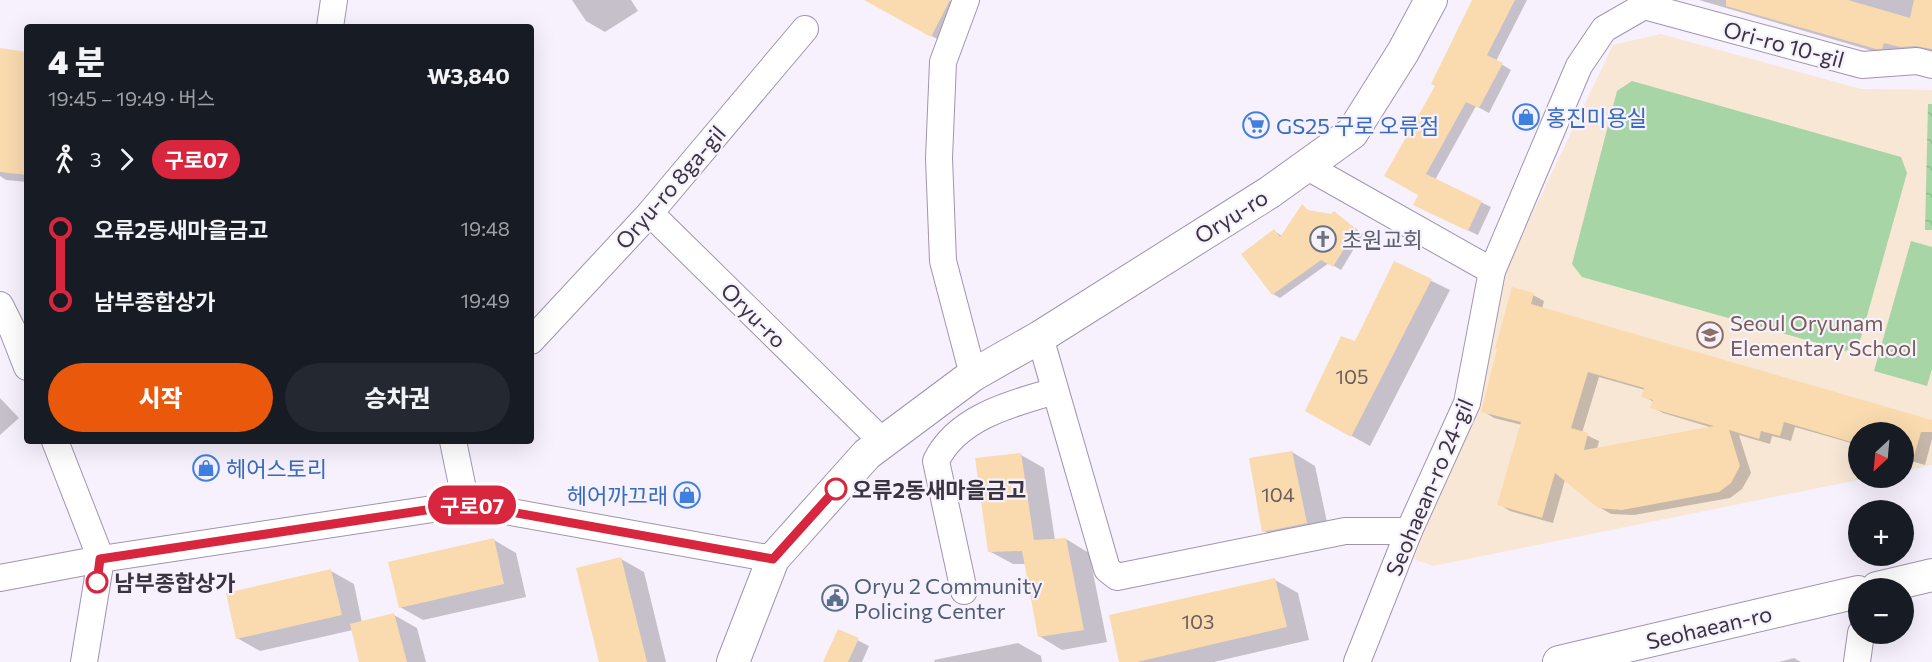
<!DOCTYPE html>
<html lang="ko">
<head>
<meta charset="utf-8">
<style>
  :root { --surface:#171b24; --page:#242831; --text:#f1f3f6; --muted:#9ea1a6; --accent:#ea580c }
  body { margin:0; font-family:Commissioner,"Noto Sans KR",sans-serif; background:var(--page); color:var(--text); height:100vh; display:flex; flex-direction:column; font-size:22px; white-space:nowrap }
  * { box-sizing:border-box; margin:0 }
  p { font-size:20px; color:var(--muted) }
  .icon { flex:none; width:33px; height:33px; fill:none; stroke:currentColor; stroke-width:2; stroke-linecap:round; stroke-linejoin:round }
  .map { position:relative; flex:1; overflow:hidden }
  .panel { position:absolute; left:24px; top:24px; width:510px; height:420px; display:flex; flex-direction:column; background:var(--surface); border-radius:6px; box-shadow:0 6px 24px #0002 }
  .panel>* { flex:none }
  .badge { padding:0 12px; border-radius:20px; font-size:21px; line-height:39px }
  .needle { width:39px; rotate:206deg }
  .buttons { position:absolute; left:1848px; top:422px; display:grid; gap:12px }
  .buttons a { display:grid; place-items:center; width:66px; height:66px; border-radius:50%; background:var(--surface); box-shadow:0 6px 24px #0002; font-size:30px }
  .map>.badge { position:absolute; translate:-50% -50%; box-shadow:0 0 0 3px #fff }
  .legs { display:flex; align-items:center; gap:9px; height:66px; padding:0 24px; font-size:20px }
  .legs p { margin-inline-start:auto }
  .head { display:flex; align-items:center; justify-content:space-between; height:102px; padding:0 24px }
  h1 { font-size:33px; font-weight:800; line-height:45px }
  .button { display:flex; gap:12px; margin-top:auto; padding:12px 24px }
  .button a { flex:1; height:69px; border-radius:36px; background:var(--accent); color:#fff; font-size:24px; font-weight:800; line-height:69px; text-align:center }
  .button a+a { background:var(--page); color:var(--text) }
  ul { padding:0 24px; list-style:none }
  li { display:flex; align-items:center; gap:21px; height:72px; font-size:22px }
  li i { display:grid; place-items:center; width:9px; height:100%; margin:0 8px; background:currentColor }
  li i::after { content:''; width:15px; height:15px; margin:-8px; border:4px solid; border-radius:50%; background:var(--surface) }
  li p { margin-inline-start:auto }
  li:first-child i { background:linear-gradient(#0000 50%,currentColor 0) }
  li:last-child i { background:linear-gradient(currentColor 50%,#0000 0) }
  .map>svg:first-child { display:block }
  .education { fill:#f8e7d5 }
  .park { fill:url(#park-crowns) }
  .pitch { fill:#a7d5a6 }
  .shadow { fill:#0003; fill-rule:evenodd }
  .building { fill:#fadbb0; fill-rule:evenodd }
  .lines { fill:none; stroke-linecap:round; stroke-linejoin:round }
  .minor-casing { stroke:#a194af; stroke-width:28 }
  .major-casing { stroke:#a194af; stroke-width:34 }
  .minor { stroke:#fff; stroke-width:26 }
  .major { stroke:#fff; stroke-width:32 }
  .line-1-casing { stroke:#fff; stroke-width:14 }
  .line-1 { stroke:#d7263d; stroke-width:9 }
  .stop-1-dot { fill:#fff; stroke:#d7263d; stroke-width:3 }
  .labels { text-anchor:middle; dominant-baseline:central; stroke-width:4.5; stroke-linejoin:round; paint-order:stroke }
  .number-label { font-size:20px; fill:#6a5e5c }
  .street-label { font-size:22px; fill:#3a3440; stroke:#f7f1fd }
  .shop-label { font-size:22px; fill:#366cbe; stroke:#f7f1fd; text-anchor:start }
  .worship-label { font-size:22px; fill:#5b616d; stroke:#f7f1fd; text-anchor:start }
  .education-label { font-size:22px; fill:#785e54; stroke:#f7f1fd; text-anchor:start }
  .stop-label { font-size:22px; font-weight:bold; fill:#3a3440; stroke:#f7f1fd; text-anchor:start }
  .service-label { font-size:22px; fill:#4e5e75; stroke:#f7f1fd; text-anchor:start }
</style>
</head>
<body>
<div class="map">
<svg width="1932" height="662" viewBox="0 0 1932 662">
  <defs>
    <pattern id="park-crowns" width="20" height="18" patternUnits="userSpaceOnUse" patternTransform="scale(1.5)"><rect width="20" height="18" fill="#a7d5a6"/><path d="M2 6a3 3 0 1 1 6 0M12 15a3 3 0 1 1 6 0" fill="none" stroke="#90b790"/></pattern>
  </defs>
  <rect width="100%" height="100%" fill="#f7f1fd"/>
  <path class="education" d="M1661,34L1861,89L1932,90V465L1904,471V432H1858V477H1873L1433,566L1414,559L1472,400L1505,271L1613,45Z"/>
  <path class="park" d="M1928,104H1932V230H1925Z"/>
  <g class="pitch">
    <path d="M1632,81L1901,157L1907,173L1860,341L1846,351L1582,277L1572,264L1617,91Z"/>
    <path d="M1911,241L1932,247V369L1927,386L1874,371Z"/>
  </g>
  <g class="shadow">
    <path d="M572,0H631L638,11L605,32L586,21Z"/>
    <path d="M866,0H949L968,11L950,46Z"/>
    <path d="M1473,0H1527L1496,61L1511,70L1489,113L1476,106L1435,180L1491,207L1478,235L1424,210L1419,195L1437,85Z"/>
    <path d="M1699,0H1932V53L1914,54L1897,49L1895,55L1890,56Z"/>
    <path d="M0,50L27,53V182L6,180L0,176Z"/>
    <path d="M1302,206L1311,212L1331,216L1334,213L1363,234L1341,270L1329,263L1280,298L1273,294L1274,231L1282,236Z"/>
    <path d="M1395,263L1450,290L1370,446L1325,421L1356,343Z"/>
    <path d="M1533,295L1544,301L1542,309L1932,424V439L1925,465L1904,459V432H1858V445L1795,427L1791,441L1772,436L1770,444L1739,435L1751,473L1742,489L1730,498L1634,515L1611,514L1599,507L1565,480L1553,523L1510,511L1499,504L1522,425L1494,418L1483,411ZM1599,377L1645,390L1643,396L1654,402L1652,407L1663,413L1713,428L1597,449L1599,441L1582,433Z"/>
    <path d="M0,398L19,418L0,435Z"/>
    <path d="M1292,452L1315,466L1330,536L1287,545L1264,531Z"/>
    <path d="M1021,455L1044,468L1055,540L1066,539L1089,553L1107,642L1062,650L1039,636L1026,564H1013L989,551Z"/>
    <path d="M494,540L516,553L526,597L423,620L400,607Z"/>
    <path d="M621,559L644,572L666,662H601Z"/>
    <path d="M331,571L354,584L362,623L394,615L417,628L426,662H361L353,630L260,651L237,638Z"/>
    <path d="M1275,580L1298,593L1309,640L1214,662H1121Z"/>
    <path d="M839,631L869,646L862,662H825Z"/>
    <path d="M1018,643L1041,656L1042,662H935L934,660Z"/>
    <path d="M1794,658L1801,662H1779Z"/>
  </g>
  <g class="building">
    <path d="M864,0H950L931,37Z"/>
    <path d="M1472,0H1515L1487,55L1503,63L1479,108L1466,102L1426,174L1482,201L1468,231L1413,205L1418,195L1384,176L1435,86L1431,84Z"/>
    <path d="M1726,0H1848L1910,18L1914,0H1932V49L1916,46L1900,47L1884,43L1882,49H1876L1726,6Z"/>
    <path d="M0,48L27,52V175L0,172Z"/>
    <path d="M1302,204L1308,210L1331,214L1334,211L1356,229L1333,267L1321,260L1272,295L1241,254L1274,229L1280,237Z"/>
    <path d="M1394,261L1432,279L1351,437L1305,411L1341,336L1355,341Z"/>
    <path d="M1512,287L1534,293L1531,304L1932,420V432H1921L1909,474L1904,473V432H1858V444L1784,422L1780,436L1761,431L1759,439L1729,430L1740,466L1731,483L1719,492L1622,510L1598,508L1555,473L1542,518L1497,505L1521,422L1481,412L1497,349H1495ZM1588,372L1644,388L1641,397L1653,400L1650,408L1714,426L1584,450L1588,433L1571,428Z"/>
    <path d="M1292,451L1307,523L1262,532L1249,458Z"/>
    <path d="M1021,453L1034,540L1066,538L1084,630L1038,637L1022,551L988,552L975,458Z"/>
    <path d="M494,538L504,584L399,608L388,562Z"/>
    <path d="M621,557L647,662H599L576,568Z"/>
    <path d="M331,569L342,615L236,639L226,593Z"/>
    <path d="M1275,578L1287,627L1137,662H1119L1109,615Z"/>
    <path d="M394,613L407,662H359L350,624Z"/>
    <path d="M838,629L859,638L848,662H823Z"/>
  </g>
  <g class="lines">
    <g class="minor-casing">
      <g id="minor">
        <path d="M966,0L943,62L939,158L943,261L973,375"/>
        <path d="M1644,6L1862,65L1917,61L1932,65"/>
        <path d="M330,27L334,0"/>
        <path d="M1306,166L1492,271"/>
        <path d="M650,213L883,442"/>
        <path d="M0,305L13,331L27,367"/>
        <path d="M1040,337L1107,569L1117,577L1345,531H1409"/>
        <path d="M531,341L650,213L805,29"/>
        <path d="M55,441L101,559"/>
        <path d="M453,441L466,504"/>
        <path d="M0,578L101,559L466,504L773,559"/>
        <path d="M964,591L936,461C957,417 1013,403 1055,391"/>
        <path d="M84,662L101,559"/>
        <path d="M1357,662L1409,531L1467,403L1492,271L1579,66L1604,29L1644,6"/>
        <path d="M1857,662L1861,633"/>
      </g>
    </g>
    <g class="major-casing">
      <g id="major">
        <path d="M1877,588L1932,575"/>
        <path d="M733,662L773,559L867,454L973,375L1040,337L1270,192L1352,133L1403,52L1431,0"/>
        <path d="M1559,662L1858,592"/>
      </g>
    </g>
    <use href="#minor" class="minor"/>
    <use href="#major" class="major"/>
  </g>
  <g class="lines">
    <g class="line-1-casing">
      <path id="line-1" d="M97,582L100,559L466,504L773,559L836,489"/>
    </g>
    <use href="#line-1" class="line-1"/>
  </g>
  <defs>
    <g id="shop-ring" transform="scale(1.35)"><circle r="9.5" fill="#f7f1fd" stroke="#3f7fe0" stroke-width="1.5"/><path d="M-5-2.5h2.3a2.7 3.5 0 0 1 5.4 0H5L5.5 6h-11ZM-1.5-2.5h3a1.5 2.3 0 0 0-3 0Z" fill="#3f7fe0"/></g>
    <g id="supermarket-ring" transform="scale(1.35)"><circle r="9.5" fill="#f7f1fd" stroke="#3f7fe0" stroke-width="1.5"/><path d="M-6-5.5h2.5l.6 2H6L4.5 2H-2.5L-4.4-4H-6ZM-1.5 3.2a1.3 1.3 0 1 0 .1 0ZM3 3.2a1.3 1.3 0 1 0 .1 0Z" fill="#3f7fe0"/></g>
    <g id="church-ring" transform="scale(1.35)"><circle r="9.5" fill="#f7f1fd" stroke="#6b7280" stroke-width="1.5"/><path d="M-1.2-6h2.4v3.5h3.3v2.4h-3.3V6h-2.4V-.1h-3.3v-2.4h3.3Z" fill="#6b7280"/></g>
    <g id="school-ring" transform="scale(1.35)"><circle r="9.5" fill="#f7f1fd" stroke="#8d6e63" stroke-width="1.5"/><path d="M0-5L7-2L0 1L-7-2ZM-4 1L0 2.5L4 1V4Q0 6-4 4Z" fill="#8d6e63"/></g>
    <g id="civic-ring" transform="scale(1.35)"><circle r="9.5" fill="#f7f1fd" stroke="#5c6f8a" stroke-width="1.5"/><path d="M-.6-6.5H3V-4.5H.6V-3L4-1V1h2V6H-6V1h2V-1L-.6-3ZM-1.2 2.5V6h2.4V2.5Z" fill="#5c6f8a"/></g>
  </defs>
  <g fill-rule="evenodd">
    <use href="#shop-ring" x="1526" y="117"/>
    <use href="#supermarket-ring" x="1256" y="125"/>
    <use href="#church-ring" x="1323" y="239"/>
    <use href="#school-ring" x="1710" y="335"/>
    <use href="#shop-ring" x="206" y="468"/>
    <use href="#shop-ring" x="687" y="495"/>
    <use href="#civic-ring" x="835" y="598"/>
  </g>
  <g class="stop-1-dot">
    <circle cx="836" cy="489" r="10"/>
    <circle cx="97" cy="582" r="10"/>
  </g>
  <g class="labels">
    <g class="number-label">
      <text x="1352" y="376">105</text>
      <text x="1278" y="494">104</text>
      <text x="1198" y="621">103</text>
    </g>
    <g class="street-label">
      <text transform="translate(1784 44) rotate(15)">Ori-ro 10-gil</text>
      <text transform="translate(670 187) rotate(-49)">Oryu-ro 8ga-gil</text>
      <text transform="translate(1231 216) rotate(-32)">Oryu-ro</text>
      <text transform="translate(754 315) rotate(45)">Oryu-ro</text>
      <text transform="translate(1429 487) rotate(-67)">Seohaean-ro 24-gil</text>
      <text transform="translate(1709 627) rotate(-13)">Seohaean-ro</text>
    </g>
    <g class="shop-label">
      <text x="1546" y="117">홍진미용실</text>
      <text x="1276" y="125">GS25 구로 오류점</text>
      <text x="226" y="468">헤어스토리</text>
      <text x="668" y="495" text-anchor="end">헤어까끄래</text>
    </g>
    <g class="worship-label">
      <text x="1342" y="239">초원교회</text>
    </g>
    <g class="education-label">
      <text x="1730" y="322">Seoul Oryunam<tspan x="1730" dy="25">Elementary School</tspan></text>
    </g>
    <g class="stop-label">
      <text x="852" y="489">오류2동새마을금고</text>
      <text x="114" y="582">남부종합상가</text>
    </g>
    <g class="service-label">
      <text x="854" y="585">Oryu 2 Community<tspan x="854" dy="25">Policing Center</tspan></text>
    </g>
  </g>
</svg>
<div class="buttons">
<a><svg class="needle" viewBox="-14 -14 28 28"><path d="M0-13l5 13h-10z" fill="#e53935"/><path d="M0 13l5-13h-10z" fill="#9ea1a6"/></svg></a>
<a>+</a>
<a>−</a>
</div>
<b class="badge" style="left:472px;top:505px;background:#d7263d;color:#fff">구로07</b>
<section class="panel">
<div class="head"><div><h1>4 분</h1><p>19:45 – 19:49 · 버스</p></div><b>₩3,840</b></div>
<div class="legs"><svg class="icon" aria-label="walk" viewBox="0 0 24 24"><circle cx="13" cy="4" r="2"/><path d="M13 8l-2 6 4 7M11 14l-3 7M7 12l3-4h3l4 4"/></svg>3<svg class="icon" aria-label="forward" viewBox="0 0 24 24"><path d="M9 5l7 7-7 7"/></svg><b class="badge" style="background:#d7263d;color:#fff">구로07</b></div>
<ul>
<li><i style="color:#d7263d"></i><b>오류2동새마을금고</b><p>19:48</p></li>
<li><i style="color:#d7263d"></i><b>남부종합상가</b><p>19:49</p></li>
</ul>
<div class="button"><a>시작</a><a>승차권</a></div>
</section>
</div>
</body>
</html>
